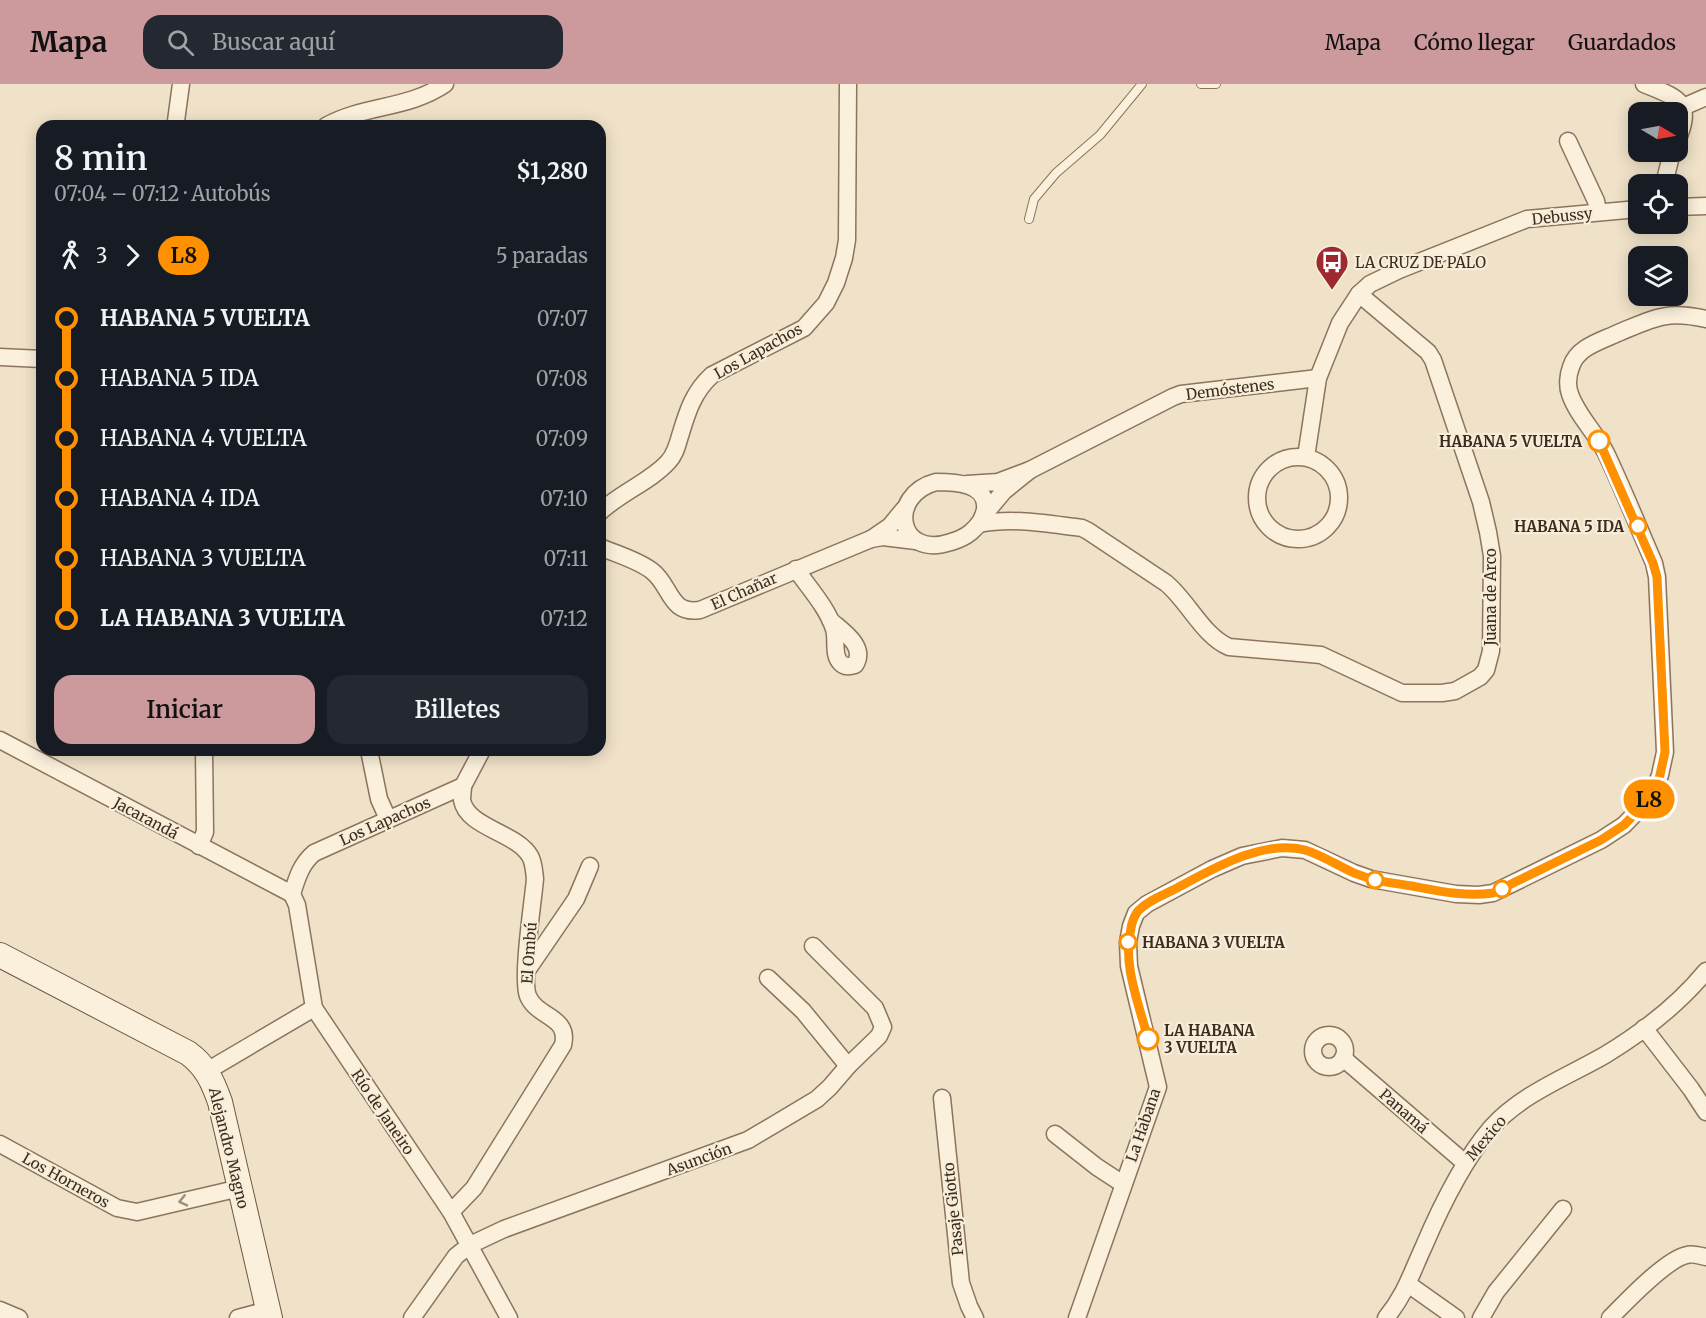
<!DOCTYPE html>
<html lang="es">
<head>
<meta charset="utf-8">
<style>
  :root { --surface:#171b24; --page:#242831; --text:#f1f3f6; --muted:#9ea1a6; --accent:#cc999c }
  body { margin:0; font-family:Merriweather,serif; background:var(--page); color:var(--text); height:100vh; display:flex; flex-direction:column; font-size:22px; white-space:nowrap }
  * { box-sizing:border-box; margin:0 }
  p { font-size:20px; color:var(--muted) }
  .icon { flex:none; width:33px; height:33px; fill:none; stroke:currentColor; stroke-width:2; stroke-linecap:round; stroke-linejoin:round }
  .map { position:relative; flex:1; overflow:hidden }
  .drawer { position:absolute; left:36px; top:36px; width:570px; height:636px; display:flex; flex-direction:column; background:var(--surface); border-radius:18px; box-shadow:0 3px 15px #0003 }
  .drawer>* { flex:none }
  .badge { padding:0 12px; border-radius:20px; font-size:21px; line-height:39px }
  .needle { width:39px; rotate:100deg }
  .buttons { position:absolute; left:1628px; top:18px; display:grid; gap:12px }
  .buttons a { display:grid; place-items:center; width:60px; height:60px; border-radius:12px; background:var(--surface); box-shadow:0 3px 15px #0003; font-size:30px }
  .map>.badge { position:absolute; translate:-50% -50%; box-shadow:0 0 0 3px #fff }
  .legs { display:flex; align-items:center; gap:9px; height:66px; padding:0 18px; font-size:20px }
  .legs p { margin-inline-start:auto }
  .overview { display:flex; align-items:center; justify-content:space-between; height:102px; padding:0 18px }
  h1 { font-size:33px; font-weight:600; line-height:45px }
  .action { display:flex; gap:12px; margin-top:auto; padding:12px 18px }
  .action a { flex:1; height:69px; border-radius:18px; background:var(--accent); color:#111; font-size:24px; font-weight:600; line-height:69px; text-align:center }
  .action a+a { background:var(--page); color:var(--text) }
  ul { padding:0 18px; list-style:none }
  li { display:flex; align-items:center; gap:21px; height:60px; font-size:22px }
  li i { display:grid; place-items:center; width:9px; height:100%; margin:0 8px; background:currentColor }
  li i::after { content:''; width:15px; height:15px; margin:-8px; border:4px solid; border-radius:50%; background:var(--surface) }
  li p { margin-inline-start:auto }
  li:first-child i { background:linear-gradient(#0000 50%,currentColor 0) }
  li:last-child i { background:linear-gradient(currentColor 50%,#0000 0) }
  header { display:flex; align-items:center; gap:36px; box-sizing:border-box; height:84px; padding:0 30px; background:var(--accent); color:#111 }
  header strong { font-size:28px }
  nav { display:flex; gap:33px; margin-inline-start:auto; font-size:21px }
  .search { width:420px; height:54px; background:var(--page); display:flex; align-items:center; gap:15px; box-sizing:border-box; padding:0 21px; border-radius:18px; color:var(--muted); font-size:22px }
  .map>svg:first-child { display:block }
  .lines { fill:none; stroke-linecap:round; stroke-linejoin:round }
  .lane-casing { stroke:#8d745c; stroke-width:10 }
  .street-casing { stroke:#8d745c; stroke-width:19 }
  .secondary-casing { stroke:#6f553f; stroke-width:26 }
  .lane { stroke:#faf0dc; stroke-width:8 }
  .street { stroke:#faf0dc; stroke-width:16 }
  .secondary { stroke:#faf0dc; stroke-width:24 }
  .oneway { stroke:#9c8e7e }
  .line-1-casing { stroke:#fff; stroke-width:14 }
  .line-1 { stroke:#ff9000; stroke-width:9 }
  .stop-1-dot { fill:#fff; stroke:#ff9000; stroke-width:3 }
  .labels { text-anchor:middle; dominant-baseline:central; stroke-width:4.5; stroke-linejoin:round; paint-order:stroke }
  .street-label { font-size:15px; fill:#3d2d20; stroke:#f7edd8 }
  .poi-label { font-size:15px; fill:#3d2d20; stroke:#f7edd8; text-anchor:start }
  .stop-label { font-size:15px; font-weight:bold; fill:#3d2d20; stroke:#f7edd8; text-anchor:end }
</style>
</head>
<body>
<header>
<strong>Mapa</strong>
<div class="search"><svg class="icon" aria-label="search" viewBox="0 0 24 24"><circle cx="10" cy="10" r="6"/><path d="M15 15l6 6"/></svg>Buscar aquí</div>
<nav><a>Mapa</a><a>Cómo llegar</a><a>Guardados</a></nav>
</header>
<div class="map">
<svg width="1706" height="1234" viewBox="0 0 1706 1234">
  <rect width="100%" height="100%" fill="#f0e2c8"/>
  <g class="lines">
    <g class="lane-casing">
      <g id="lane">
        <path d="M1201,0H1216"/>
        <path d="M1029,135L1034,115L1056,89L1100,51L1142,0"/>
      </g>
    </g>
    <g class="street-casing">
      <g id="street">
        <path d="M1644,0C1678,14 1694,17 1677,57"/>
        <path d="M1683,23L1706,13"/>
        <path d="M176,37L181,0"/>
        <path d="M326,42C363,21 409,25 445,0"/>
        <path d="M1568,57L1596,117L1598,128"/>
        <path d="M1664,100L1672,68"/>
        <path d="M1677,123L1706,122"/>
        <path d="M0,273L42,275"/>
        <path d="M1306,373L1318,294L1340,239L1359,210L1370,200L1399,186L1527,135L1638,125"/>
        <circle cx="1298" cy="414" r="41"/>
        <path d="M1030,386L1173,313L1181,310L1318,294"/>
        <path d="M936,398C954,398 988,399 985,425C984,434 978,442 971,448C965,453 958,456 951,458C897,476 887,411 936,398Z"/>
        <path d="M967,400L998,398L1030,386L1004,407L983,432"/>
        <path d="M904,425L890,442L871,455L883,453L916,457"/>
        <path d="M600,428C620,409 651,397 668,378C675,371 677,362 680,352C687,329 693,308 712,291L804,244L826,219L836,199L844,174L847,156L848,0"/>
        <path d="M979,440C1013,433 1048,440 1082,444L1088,447L1166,499C1188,517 1203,552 1229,563L1321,571L1402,609H1442L1455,607L1480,593L1486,586L1491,567L1492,472L1488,448L1481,418L1433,276L1428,268L1359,210"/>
        <path d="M600,463C616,470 638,476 652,487C671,501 669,531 700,526L871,455"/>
        <path d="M796,485C808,503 827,523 834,545C837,554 833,569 839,577C843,583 849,583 855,581C867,562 842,547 830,536"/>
        <path d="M0,656L292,810"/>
        <path d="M369,666L379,715L388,735"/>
        <path d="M199,762L205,748L204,666"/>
        <path d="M292,810L297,821L314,924L451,1128L509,1234"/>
        <path d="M292,810C297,794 301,780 314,769L463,702L482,666"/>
        <path d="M528,885L576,815L590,782"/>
        <path d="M768,894L803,927L848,982"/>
        <path d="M1644,944L1691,1005L1706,1028"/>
        <circle cx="1329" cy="967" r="16"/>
        <path d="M1343,974L1465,1079"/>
        <path d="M207,987L314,924"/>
        <path d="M942,1014L961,1199L969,1222L975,1234"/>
        <path d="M1055,1050L1097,1083L1123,1100"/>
        <path d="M0,1060L117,1124L137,1128L240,1104"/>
        <path d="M451,1128L474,1104L563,961C570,932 537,934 528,912C521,894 533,818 535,795C534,787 534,779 530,772C516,748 467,744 462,716C462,712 463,706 463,702"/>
        <path d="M1408,1200L1456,1234"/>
        <path d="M0,1226L19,1234"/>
        <path d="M238,1234L268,1226"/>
        <path d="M412,1234L456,1172L470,1161L504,1145L748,1056L817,1015L830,1003L848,982L879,952L883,943L875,924L813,862"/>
        <path d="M1077,1234L1158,1003L1129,882L1128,858L1131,842L1136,829L1147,820L1212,785L1242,772L1282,764L1305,766L1354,789L1371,795L1456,810L1479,811L1493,809L1601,756L1624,741L1652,712L1660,691L1665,668L1657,493L1654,479C1638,442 1623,405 1606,369C1596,349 1577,331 1570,310C1567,302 1568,291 1571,283C1577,263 1601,257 1618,249C1654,234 1666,226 1706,235"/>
        <path d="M1386,1234C1406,1209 1411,1190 1424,1162C1441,1122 1463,1077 1491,1044C1521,1010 1567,993 1605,971C1643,948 1678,921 1706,887"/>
        <path d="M1481,1234L1496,1208L1563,1125"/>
        <path d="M1610,1234C1626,1218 1666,1175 1687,1171C1693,1169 1700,1172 1706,1173"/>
      </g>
    </g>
    <g class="secondary-casing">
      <path id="secondary" d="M0,871L188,969C206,982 213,998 220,1018L270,1234"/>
    </g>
    <use href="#lane" class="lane"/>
    <use href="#street" class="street"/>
    <use href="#secondary" class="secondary"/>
  </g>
  <defs><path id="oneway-chevron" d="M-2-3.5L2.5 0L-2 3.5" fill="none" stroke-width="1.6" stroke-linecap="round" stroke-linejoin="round" transform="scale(1.5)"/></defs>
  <use class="oneway" href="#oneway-chevron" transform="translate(183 1117) rotate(167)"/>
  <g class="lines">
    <g class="line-1-casing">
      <path id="line-1" d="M1148,955C1139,920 1122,880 1131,844C1132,838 1135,831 1138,827C1148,816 1164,811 1177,804C1213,785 1263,755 1305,766C1322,771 1338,782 1354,789C1373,797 1392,799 1412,802C1439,807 1465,813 1493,809L1601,756L1624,741L1652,712L1660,691L1665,668L1657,493L1653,479L1599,357"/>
    </g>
    <use href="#line-1" class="line-1"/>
  </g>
  <defs>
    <g id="bus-pin" transform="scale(1.725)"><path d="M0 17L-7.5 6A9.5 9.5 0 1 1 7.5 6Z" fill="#9e2a2f" stroke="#f7edd8"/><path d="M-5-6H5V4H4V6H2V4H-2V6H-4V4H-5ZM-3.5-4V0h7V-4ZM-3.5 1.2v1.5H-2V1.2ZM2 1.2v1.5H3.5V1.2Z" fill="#fff"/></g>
  </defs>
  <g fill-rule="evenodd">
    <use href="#bus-pin" x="1332" y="178"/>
  </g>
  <g class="stop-1-dot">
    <circle cx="1599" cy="357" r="10"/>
    <circle cx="1638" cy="442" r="8"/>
    <circle cx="1375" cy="796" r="8"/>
    <circle cx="1502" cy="805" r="8"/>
    <circle cx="1128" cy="858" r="8"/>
    <circle cx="1148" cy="955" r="10"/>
  </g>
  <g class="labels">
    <g class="street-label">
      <text transform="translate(1562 132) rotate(-6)">Debussy</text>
      <text transform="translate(758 267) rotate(-29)">Los Lapachos</text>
      <text transform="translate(1230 305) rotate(-7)">Demóstenes</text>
      <text transform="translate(744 507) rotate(-24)">El Chañar</text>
      <text transform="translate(1490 513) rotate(-90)">Juana de Arco</text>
      <text transform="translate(146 734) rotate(28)">Jacarandá</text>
      <text transform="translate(385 737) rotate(-24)">Los Lapachos</text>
      <text transform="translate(529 869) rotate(-86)">El Ombú</text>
      <text transform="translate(1404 1027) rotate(41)">Panamá</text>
      <text transform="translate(383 1028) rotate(56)">Río de Janeiro</text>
      <text transform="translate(1143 1041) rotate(-71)">La Habana</text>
      <text transform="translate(1486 1054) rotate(-50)">Mexico</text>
      <text transform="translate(229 1064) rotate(76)">Alejandro Magno</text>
      <text transform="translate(699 1075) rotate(-20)">Asunción</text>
      <text transform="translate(66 1096) rotate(29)">Los Horneros</text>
      <text transform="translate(953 1125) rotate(-96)">Pasaje Giotto</text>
    </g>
    <g class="poi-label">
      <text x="1355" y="178">LA CRUZ DE PALO</text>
    </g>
    <g class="stop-label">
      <text x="1582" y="357">HABANA 5 VUELTA</text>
      <text x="1624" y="442">HABANA 5 IDA</text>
      <text x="1142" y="858" text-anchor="start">HABANA 3 VUELTA</text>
      <text x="1164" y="946" text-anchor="start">LA HABANA<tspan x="1164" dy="17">3 VUELTA</tspan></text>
    </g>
  </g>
</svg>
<div class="buttons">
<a><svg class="needle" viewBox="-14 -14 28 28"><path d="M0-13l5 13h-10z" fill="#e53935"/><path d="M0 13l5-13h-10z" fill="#9ea1a6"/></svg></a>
<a><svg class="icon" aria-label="locate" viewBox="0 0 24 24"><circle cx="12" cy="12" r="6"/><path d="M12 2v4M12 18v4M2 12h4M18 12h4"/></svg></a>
<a><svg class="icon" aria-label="layers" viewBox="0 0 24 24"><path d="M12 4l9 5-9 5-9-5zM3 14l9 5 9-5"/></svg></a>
</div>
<b class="badge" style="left:1649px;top:715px;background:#ff9000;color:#111">L8</b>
<section class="drawer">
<div class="overview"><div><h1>8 min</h1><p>07:04 – 07:12 · Autobús</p></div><b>$1,280</b></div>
<div class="legs"><svg class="icon" aria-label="walk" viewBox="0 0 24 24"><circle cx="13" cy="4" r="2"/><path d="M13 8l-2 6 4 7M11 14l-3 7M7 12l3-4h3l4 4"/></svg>3<svg class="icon" aria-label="forward" viewBox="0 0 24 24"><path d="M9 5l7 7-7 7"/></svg><b class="badge" style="background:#ff9000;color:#111">L8</b><p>5 paradas</p></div>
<ul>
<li><i style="color:#ff9000"></i><b>HABANA 5 VUELTA</b><p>07:07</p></li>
<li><i style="color:#ff9000"></i><span>HABANA 5 IDA</span><p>07:08</p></li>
<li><i style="color:#ff9000"></i><span>HABANA 4 VUELTA</span><p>07:09</p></li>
<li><i style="color:#ff9000"></i><span>HABANA 4 IDA</span><p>07:10</p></li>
<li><i style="color:#ff9000"></i><span>HABANA 3 VUELTA</span><p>07:11</p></li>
<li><i style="color:#ff9000"></i><b>LA HABANA 3 VUELTA</b><p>07:12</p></li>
</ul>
<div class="action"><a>Iniciar</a><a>Billetes</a></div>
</section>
</div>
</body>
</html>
